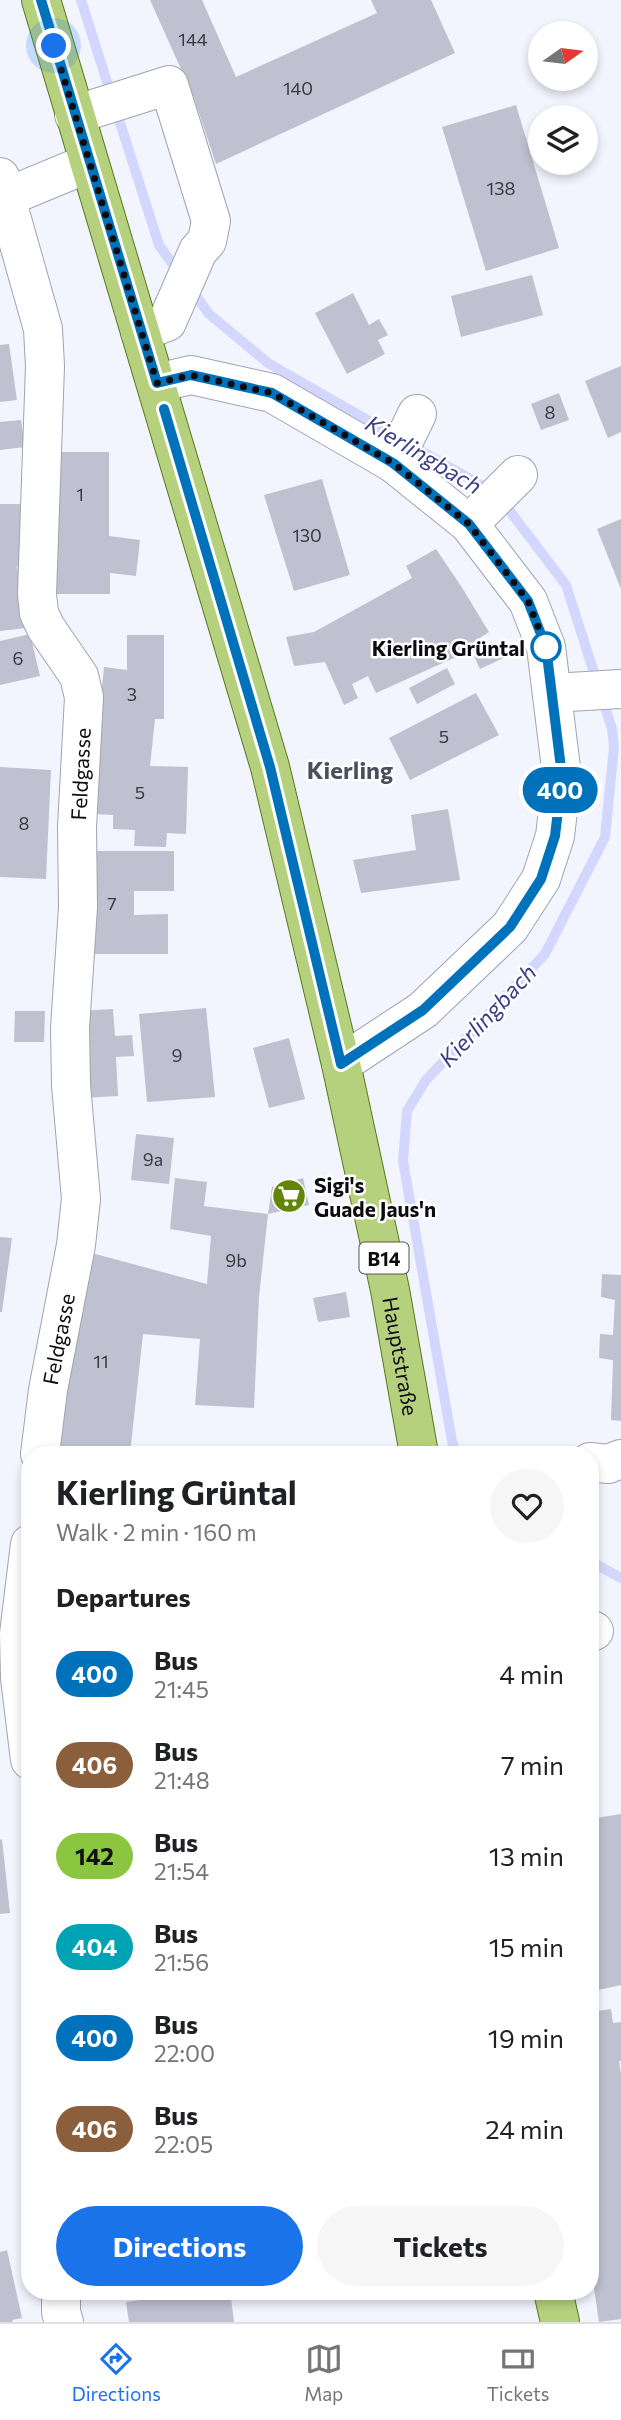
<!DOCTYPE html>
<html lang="en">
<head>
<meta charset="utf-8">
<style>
  :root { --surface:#fff; --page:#f6f6f6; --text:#202124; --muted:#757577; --line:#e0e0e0; --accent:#1a73e8 }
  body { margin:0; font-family:Commissioner,sans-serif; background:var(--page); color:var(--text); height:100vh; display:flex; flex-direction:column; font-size:26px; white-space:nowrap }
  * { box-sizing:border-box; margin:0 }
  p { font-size:23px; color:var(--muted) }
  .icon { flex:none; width:38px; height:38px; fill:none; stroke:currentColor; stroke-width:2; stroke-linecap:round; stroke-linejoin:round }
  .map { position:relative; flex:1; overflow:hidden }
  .panel { position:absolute; left:21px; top:1446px; width:578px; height:854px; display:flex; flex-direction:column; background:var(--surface); border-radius:28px; box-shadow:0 4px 10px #0003 }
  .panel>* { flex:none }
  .badge { padding:0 14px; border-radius:23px; font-size:24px; line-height:46px }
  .needle { width:46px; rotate:76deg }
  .buttons { position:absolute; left:528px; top:21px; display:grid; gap:14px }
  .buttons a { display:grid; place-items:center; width:70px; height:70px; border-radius:50%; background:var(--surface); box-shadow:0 4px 10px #0003; font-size:35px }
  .you { position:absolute; width:35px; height:35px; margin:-18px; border:5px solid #fff; border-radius:50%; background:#1a73e8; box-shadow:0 0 0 10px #1a73e833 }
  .map>.badge { position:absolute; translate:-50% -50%; box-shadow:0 0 0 4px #fff }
  h2 { padding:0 35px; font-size:26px; line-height:63px }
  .round { display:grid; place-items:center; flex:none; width:74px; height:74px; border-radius:37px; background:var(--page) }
  .head { display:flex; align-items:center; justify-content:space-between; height:119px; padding:0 35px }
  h1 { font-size:33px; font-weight:700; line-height:52px }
  .action { display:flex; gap:14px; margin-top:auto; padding:14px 35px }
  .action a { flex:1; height:80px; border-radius:42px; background:var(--accent); color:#fff; font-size:28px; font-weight:700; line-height:80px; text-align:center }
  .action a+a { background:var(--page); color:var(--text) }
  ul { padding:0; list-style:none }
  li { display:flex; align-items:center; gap:21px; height:91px; padding:0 35px }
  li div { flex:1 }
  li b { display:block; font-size:26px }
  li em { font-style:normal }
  li .badge { min-width:77px; font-weight:700; text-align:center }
  .menu { display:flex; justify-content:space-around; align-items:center; height:98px; border-top:2px solid var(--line); background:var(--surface); font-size:19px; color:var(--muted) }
  .menu a { display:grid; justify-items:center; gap:4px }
  .menu .current { color:var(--accent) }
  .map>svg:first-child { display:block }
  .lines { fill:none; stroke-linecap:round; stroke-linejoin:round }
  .stream { stroke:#d3d7fd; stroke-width:10 }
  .building { fill:#bfc1d0 }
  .minor-casing { stroke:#a1a3b2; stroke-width:40 }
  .major-casing { stroke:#5a7820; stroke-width:40 }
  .minor { stroke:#fff; stroke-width:38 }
  .major { stroke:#b6d17e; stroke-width:38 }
  .line-casing { stroke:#fff; stroke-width:16 }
  .line { stroke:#0072bc; stroke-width:10 }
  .walk { stroke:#0b0b10; stroke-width:7; stroke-dasharray:0 12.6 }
  .stop-dot { fill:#fff; stroke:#0072bc; stroke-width:3.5 }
  .labels { text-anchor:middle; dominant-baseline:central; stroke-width:5; stroke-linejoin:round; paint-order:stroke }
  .number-label { font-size:18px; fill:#383840 }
  .shield { fill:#fff; stroke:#545458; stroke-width:2 }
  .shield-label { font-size:19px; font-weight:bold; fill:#0b0b10 }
  .stop-label { font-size:21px; font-weight:bold; fill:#0b0b10; stroke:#fff; text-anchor:end }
  .street-label { font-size:21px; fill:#0b0b10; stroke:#fff }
  .poi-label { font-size:21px; font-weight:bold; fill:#0b0b10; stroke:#fff; text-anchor:start }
  .water-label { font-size:23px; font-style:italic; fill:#3d3c84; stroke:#fff }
  .quarter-label { font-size:24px; font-weight:bold; fill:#4c4e5b; stroke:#fff }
</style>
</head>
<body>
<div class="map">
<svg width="621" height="2322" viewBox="0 0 621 2322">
  <rect width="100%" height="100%" fill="#f2f4fe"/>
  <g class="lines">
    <g class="stream">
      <path d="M81,0L159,245L179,273"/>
      <path d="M190,288L209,314L268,363L479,484L509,510L566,585L612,729L614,747L605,837L545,954L426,1080L407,1111L403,1161L452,1441L456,1454"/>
      <path d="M590,1561L621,1578"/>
    </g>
  </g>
  <g class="building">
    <path d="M150,0H202L236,77L377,13L371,0H431L455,53L216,164L194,98Z"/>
    <path d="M516,105L559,248L486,271L442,127Z"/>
    <path d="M532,275L543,315L461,337L451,296Z"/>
    <path d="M353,293L369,325L379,319L388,335L378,340L385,354L347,374L315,313Z"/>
    <path d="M9,344L17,400L0,402V345Z"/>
    <path d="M621,366V432L608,438L585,381Z"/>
    <path d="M559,393L569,420L541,430L531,404Z"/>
    <path d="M21,420L25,447L0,450V422Z"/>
    <path d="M51,452H109V536L140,540L136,576L110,573V594H52Z"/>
    <path d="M322,479L350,575L294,591L264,495Z"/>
    <path d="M0,504H20L22,566H17L26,628L0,631Z"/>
    <path d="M621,519V589L597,529Z"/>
    <path d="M436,549L461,586L489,632L463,649L465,653L376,693L368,676L352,684L358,698L344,705L325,662L294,666L286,637L314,632L412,578L406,566Z"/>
    <path d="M30,634L40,676L0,685V641Z"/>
    <path d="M127,635H164V719H155L150,766L188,767L186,834L167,833L166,847L134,846L135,830L113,829V815L93,814L94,768L104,667L127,670Z"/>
    <path d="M502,643L508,656L480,669L474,656Z"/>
    <path d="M447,668L455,684L417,704L409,688Z"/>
    <path d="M476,693L499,735L410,780L389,738Z"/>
    <path d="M0,767L51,770L46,879L0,877Z"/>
    <path d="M448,809L460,880L361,893L353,860L416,850L411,815Z"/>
    <path d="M90,851H174V891H134V915L168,914V954H90Z"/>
    <path d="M206,1008L215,1097L147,1102L139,1014Z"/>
    <path d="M113,1009L115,1036L132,1035L134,1056L116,1057L118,1096L83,1098L78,1011Z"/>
    <path d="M15,1011H45L44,1042H14Z"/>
    <path d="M289,1038L305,1099L269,1108L253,1048Z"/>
    <path d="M136,1134L174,1138L169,1184L131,1180Z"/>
    <path d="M175,1178L207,1182L204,1206L268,1214L259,1297L254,1408L195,1405L200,1339L143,1334L130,1454H51L88,1252L207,1284L211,1236L170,1229Z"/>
    <path d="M303,1178L309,1205L268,1214L272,1187Z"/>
    <path d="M0,1237L12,1238L2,1312H0Z"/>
    <path d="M602,1274L621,1275V1421L611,1420L613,1360L599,1358L600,1334L613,1335L615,1300L601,1297Z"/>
    <path d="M346,1292L350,1317L318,1322L313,1298Z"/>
    <path d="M621,1814V1985L598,1990L590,1951V1819Z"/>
    <path d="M2,1839L10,1913L0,1914V1840Z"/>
    <path d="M611,2009L613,2023L621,2022V2061H619L621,2074V2319L599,2322L590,2260V2012Z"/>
    <path d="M7,2250L22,2318L12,2320L13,2322H0V2252Z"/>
    <path d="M177,2291H230L234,2322H129L126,2302L177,2295Z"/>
  </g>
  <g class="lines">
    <g class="minor-casing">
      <g id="minor">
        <path d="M74,115L169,85L211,221L207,241L198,251L167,322L140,332"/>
        <path d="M0,177L43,329L45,366L37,594L39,613L46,628L79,676L84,697L77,827L78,907L70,1028L71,1085L81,1199L76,1245L48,1390L40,1454"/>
        <path d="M7,197L89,163"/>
        <path d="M157,383L191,375L272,393L393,463L469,524L528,601L546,647L562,776L555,836L541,879L510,927L423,1010L341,1064"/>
        <path d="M393,463L417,414"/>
        <path d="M469,524L518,475"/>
        <path d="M552,693L621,689"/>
        <path d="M590,1462L608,1464L621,1459"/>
        <path d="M30,1544L19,1634L20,1678L30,1760"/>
        <path d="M590,1629L594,1631"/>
        <path d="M61,2291V2312L64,2322"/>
      </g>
    </g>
    <g class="major-casing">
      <g id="major">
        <path id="s1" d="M41,0L270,767L341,1064L390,1290L419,1454"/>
        <path d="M553,2291L560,2322"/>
      </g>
    </g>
    <use href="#minor" class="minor"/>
    <use href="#major" class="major"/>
  </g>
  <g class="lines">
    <g class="line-casing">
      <path id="line" d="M41,0L157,383L191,375L272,393L393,463L469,524L528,601L546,647L562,776L555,836L541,879L510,927L423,1010L341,1064L270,767L164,409"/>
    </g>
    <use href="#line" class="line"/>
    <path class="walk" d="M54,46L157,383L191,375L272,393L393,463L469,524L528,601L546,647"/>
  </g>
  <defs>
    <g id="supermarket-disc" transform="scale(1.75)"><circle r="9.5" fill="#608507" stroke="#fff"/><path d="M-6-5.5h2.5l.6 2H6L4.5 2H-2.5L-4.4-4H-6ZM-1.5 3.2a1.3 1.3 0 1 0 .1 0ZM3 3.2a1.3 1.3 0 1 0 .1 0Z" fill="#fff"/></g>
  </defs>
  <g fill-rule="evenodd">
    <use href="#supermarket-disc" x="289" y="1196"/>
  </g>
  <circle class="stop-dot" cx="546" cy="647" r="14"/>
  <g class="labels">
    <g class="number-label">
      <text x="193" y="39">144</text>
      <text x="298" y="88">140</text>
      <text x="501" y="188">138</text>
      <text x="550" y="412">8</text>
      <text x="80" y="494">1</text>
      <text x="307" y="535">130</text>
      <text x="18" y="658">6</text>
      <text x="132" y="694">3</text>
      <text x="444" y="736">5</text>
      <text x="140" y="792">5</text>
      <text x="24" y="823">8</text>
      <text x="112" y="903">7</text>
      <text x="177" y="1055">9</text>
      <text x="153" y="1159">9a</text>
      <text x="236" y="1260">9b</text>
      <text x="101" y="1361">11</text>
    </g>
    <rect class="shield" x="359.5" y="1242.5" width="49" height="31" rx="5"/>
    <g class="shield-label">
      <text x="384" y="1258">B14</text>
    </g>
    <g class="stop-label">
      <text x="525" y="647">Kierling Grüntal</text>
    </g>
    <g class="street-label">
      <text transform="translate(80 774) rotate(-87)">Feldgasse</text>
      <text transform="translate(58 1339) rotate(-79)">Feldgasse</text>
      <text stroke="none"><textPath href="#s1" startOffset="1404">Hauptstraße</textPath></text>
    </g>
    <g class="poi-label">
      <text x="314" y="1184">Sigi's<tspan x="314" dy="24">Guade Jaus'n</tspan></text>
    </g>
    <g class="water-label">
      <text transform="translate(424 454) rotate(31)">Kierlingbach</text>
      <text transform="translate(487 1015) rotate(-47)">Kierlingbach</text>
    </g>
    <g class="quarter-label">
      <text x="350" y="769">Kierling</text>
    </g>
  </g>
</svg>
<div class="buttons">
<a><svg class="needle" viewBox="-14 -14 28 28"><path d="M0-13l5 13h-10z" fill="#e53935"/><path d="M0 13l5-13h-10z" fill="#757577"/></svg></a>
<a><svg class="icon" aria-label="layers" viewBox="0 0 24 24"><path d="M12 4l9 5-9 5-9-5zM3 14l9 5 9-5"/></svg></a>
</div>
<div class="you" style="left:54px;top:46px"></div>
<b class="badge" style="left:560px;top:790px;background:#0072bc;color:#fff">400</b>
<section class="panel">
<div class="head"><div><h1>Kierling Grüntal</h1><p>Walk · 2 min · 160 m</p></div><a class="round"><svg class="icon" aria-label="heart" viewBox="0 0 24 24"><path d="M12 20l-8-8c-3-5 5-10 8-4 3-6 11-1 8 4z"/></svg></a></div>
<h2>Departures</h2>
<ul>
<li><span class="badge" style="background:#0072bc;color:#fff">400</span><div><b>Bus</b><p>21:45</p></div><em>4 min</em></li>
<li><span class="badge" style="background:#8b5e3c;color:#fff">406</span><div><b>Bus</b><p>21:48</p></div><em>7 min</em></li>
<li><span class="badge" style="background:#8bc640;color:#111">142</span><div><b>Bus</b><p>21:54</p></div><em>13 min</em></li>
<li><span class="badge" style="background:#00a3b4;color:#fff">404</span><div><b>Bus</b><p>21:56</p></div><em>15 min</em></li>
<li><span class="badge" style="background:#0072bc;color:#fff">400</span><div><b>Bus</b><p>22:00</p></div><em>19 min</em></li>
<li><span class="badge" style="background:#8b5e3c;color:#fff">406</span><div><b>Bus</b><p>22:05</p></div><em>24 min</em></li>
</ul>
<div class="action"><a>Directions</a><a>Tickets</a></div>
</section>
</div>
<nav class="menu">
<a class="current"><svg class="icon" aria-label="directions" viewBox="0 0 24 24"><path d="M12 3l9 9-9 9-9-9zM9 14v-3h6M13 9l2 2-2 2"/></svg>Directions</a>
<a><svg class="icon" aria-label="map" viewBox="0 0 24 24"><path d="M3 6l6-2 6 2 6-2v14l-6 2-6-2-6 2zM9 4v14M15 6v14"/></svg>Map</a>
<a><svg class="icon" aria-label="tickets" viewBox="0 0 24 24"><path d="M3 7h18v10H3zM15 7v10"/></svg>Tickets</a>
</nav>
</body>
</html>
